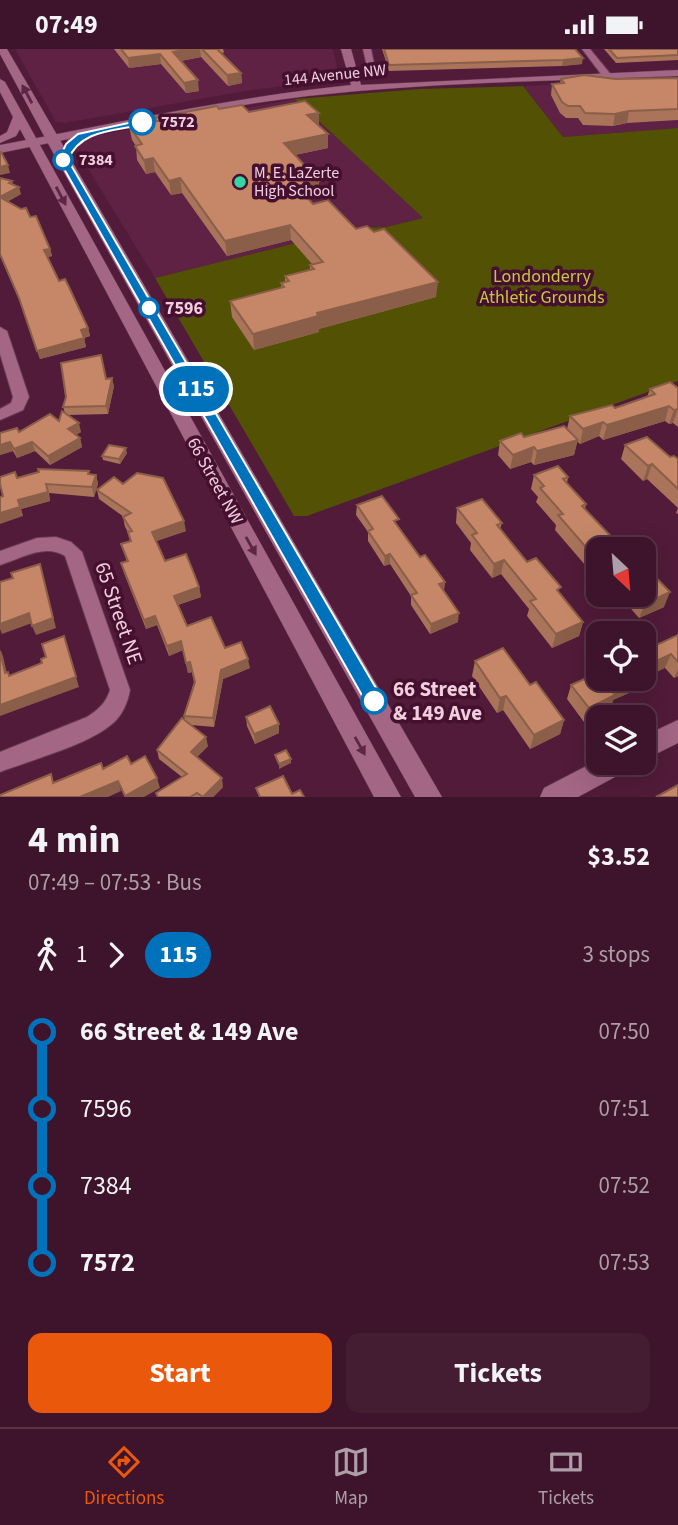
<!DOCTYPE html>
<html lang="en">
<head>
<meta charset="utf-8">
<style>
  :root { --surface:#3d142b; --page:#441d33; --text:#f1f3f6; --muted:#ad9ea9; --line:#563347; --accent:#ea580c }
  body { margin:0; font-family:"Source Sans 3",sans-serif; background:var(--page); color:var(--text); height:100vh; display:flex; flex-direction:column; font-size:26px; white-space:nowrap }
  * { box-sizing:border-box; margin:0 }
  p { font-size:23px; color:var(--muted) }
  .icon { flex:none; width:38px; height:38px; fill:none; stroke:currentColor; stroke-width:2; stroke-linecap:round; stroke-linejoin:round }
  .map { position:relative; height:748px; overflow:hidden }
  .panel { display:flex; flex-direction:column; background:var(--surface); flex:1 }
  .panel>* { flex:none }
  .badge { padding:0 14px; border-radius:23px; font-size:24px; line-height:46px }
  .needle { width:46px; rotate:154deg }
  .tools { position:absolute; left:586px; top:488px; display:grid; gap:14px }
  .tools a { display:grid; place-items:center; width:70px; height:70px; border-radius:14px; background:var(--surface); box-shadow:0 7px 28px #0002,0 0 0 2px var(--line); font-size:35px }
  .map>.badge { position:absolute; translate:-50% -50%; box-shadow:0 0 0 4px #fff }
  .legs { display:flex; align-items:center; gap:10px; height:77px; padding:0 28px; font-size:23px }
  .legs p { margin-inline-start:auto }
  .overview { display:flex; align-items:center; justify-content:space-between; height:119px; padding:0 28px }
  h1 { font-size:38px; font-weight:700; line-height:52px }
  .primary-button { display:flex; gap:14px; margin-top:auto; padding:14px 28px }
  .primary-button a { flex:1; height:80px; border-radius:14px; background:var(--accent); color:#fff; font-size:28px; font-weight:700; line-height:80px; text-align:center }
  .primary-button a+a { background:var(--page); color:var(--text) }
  ul { padding:0 28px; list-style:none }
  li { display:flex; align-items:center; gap:24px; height:77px; font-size:26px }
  li i { display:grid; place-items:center; width:10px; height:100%; margin:0 9px; background:currentColor }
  li i::after { content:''; width:18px; height:18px; margin:-9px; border:5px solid; border-radius:50%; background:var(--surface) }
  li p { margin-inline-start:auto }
  li:first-child i { background:linear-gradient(#0000 50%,currentColor 0) }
  li:last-child i { background:linear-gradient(currentColor 50%,#0000 0) }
  .status { display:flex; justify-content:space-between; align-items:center; height:49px; padding:0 35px; background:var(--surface); direction:ltr }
  .status svg { height:19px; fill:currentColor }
  .tab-bar { display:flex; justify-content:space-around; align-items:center; height:98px; border-top:2px solid var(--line); background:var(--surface); font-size:19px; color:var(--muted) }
  .tab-bar a { display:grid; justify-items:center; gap:4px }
  .tab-bar .current { color:var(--accent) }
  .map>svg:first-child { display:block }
  .built { fill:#5f2144 }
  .green { fill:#525104 }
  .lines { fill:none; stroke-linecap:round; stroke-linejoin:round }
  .minor-casing { stroke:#693a55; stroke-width:2 }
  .tertiary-casing { stroke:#693a55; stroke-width:1 }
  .secondary-casing { stroke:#693a55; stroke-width:1 }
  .minor { fill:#a36685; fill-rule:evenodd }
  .tertiary { fill:#a36685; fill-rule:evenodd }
  .secondary { fill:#a36685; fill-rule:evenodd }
  .wall { fill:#a97459 }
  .shaded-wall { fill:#8a5e48 }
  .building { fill:#c58767; stroke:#8a5e48; stroke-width:2 }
  .oneway { fill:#5c2644 }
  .line-1 { fill:#0072bc; stroke:#fff; stroke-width:2 }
  .stop-1-dot { fill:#fff; stroke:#0072bc; stroke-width:3.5 }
  .poi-dot { fill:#37d4a6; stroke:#45102f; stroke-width:2.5 }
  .labels { text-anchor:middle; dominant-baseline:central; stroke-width:7; stroke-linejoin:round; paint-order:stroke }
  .far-street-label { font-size:16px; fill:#f1cede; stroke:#45102f }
  .far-stop-label { font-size:16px; font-weight:bold; fill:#f1cede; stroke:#45102f; text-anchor:start }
  .far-poi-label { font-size:16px; fill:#f1cede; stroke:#45102f; text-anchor:start }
  .park-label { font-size:18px; fill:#c8c642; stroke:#45102f }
  .stop-label { font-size:18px; font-weight:bold; fill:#f1cede; stroke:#45102f; text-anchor:start }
  .street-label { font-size:18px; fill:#f1cede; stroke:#45102f }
  .near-street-label { font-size:21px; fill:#f1cede; stroke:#45102f }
  .near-stop-label { font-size:21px; font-weight:bold; fill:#f1cede; stroke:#45102f; text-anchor:start }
</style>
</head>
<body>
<div class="status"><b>07:49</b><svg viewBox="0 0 49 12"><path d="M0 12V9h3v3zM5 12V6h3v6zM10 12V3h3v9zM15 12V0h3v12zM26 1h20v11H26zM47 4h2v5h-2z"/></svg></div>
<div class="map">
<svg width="678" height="748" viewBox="0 0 678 748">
  <rect width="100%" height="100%" fill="#511b39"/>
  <g class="built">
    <path d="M15,0H333L340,30L251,41L65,74L56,73Z"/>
    <path d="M678,29V79L563,88L523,37Z"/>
    <path d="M295,50L423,169L386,178L357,179L155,229L74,97L88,88Z"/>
  </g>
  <path class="green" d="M523,37L563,88L678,79V332L307,467H294L155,229L357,179L386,178L423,169L295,50L419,40Z"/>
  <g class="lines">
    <g class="minor-casing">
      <g id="minor">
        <path d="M363,0H371L376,24L368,22Z"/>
        <path d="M582,0H590L612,27L610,29H604Z"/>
        <path d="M0,278L7,282L29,348L23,361L0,371V360L11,354L13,348L0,305Z"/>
        <path d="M56,488L71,493L82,503L130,641C128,653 122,667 112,675C88,696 31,711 0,723V703L87,668C98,661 106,654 110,641L65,507C45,494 20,510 0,516V502L37,489Z"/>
      </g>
    </g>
    <g class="tertiary-casing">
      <g id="tertiary">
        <path d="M341,0H351L361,36L678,21V27C555,32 430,33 308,47C204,59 102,84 0,104V96C117,74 233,48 351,36Z"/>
        <path d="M678,671V694L644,711V687Z"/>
        <path d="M598,711V714H629L626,722L578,748H540L544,739Z"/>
      </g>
    </g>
    <g class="secondary-casing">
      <g id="secondary">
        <path d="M0,0H7L64,98L68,91L83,82L93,84L77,95L70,109L442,748H415L57,111L0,5Z"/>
        <path d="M0,30L5,33L401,748H374L20,80L16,87L0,94V87L7,83L13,68L0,43Z"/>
      </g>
    </g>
    <use href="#minor" class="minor"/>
    <use href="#tertiary" class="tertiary"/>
    <use href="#secondary" class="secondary"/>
  </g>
  <g class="wall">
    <path d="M114,0H223L224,3L222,5L241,24L242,34L228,37L201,8L181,12L199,42L186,44L161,15L129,19Z"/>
    <path d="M382,0H575L582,15L562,17L389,22Z"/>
    <path d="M604,0H678V11L616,14Z"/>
    <path d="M678,29V71L627,74L613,77L583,76L578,69H566L560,64L551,46L552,35L560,34L561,30Z"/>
    <path d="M219,60L249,63L319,64V77L328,99L295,106L319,132V147L308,149L313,155L356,180L436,248L319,280V283L254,301L232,268L230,252L281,239V234L285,233V227L310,221V216L312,215L291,191L227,207L182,144L171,146L155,123L146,125L137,111L136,97L132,91L129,77L155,72L154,69Z"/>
    <path d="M0,129L12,132L13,136L21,145L8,152L30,168L50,200L52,207L48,208L59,232L88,279L90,287L84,289L86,298L40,310L22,257L0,207Z"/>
    <path d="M106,330L114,337L108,365L68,366L81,383L76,386L80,389L82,398L50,416L35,402L17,409L13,402L0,406L19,383L59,372L65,364L63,358Z"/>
    <path d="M678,339V378L673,374L669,375L665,372L603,391L599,387L580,395L577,392L574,406L534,416L531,413L510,420L498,406L500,392L567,380L570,367L615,359L647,348L650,340Z"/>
    <path d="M625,396L678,410V465L676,464L678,459L647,430L643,432L621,410Z"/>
    <path d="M127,404L120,415L103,411L102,407Z"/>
    <path d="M90,425L96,426L98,435L94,448L49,444L50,452L21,460L23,467L3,447L17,429Z"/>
    <path d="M534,426L568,428L567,434L586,455L585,460L598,500V531L555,481L556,476L536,453L538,448L531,440Z"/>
    <path d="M97,441L186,482L156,492L165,512L199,538L201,548L178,556L187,577L225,599L250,619L223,630L214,678L191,676L208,697L197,708L223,738L213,748H157L156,744L182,728L159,710L157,701L185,672L184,667L194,633L192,623L188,624L183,601L169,607L157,576L146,580L124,524L121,514L127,513L121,495L130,492L128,483L125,478L123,468H124L99,450Z"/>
    <path d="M357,456L399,479L420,508L445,533L444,541L458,573L430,585L411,556V547L390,515L384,517L368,492V483L356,466Z"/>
    <path d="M457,459L502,474L500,480L527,513L560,544L583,573L579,587L552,599L527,567L529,560L501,525L492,529L470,501L471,494L456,474Z"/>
    <path d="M619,546H644L664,558L639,569Z"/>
    <path d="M678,584V627L674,629L648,600L677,586Z"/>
    <path d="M475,612L530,636L564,671L560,685L530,700L503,661L497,664L472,627Z"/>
    <path d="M598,616V630H643L634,634L631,643L613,651L610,661L584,673L567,650L571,636L591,627L593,619Z"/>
    <path d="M246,668L279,684L255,695L247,677Z"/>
  </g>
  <g class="shaded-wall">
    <path d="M190,0H200L201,8L174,13L173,3Z"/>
    <path d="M160,5L161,15L129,19L128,9Z"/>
    <path d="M583,9L582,15L562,17L563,11Z"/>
    <path d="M241,24L242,34L228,37L227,26Z"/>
    <path d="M198,31L199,42L186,44L184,34Z"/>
    <path d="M629,62L627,74L613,77L615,65Z"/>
    <path d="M319,64V78L307,66Z"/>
    <path d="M328,85V99L285,108L284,94Z"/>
    <path d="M153,109L155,123L146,125L144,111Z"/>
    <path d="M8,116L10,124L0,126V118Z"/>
    <path d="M180,129L182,144L171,146L169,132Z"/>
    <path d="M319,132V147L297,152V137Z"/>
    <path d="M19,138L21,145L2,156L0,148Z"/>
    <path d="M290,176L291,191L227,207L225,192Z"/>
    <path d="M50,200L52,207L46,209L44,201Z"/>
    <path d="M438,233L436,248L319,280V283L254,301L253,285L317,264Z"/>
    <path d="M88,279L90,287L83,289L81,281Z"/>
    <path d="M84,289L86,298L40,310L37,302Z"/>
    <path d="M112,329L114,337L108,365L106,357Z"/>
    <path d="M669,357L665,372L603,391L607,376Z"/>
    <path d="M678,359L673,374L669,375L674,361Z"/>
    <path d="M603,373L599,387L580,395L583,380Z"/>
    <path d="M79,374L81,383L70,389L68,380Z"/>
    <path d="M80,389L82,398L50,416L48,407Z"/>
    <path d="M578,391L574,406L534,416L537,402Z"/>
    <path d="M10,393L13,402L0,406V396Z"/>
    <path d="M32,393L35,402L17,409L14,400Z"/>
    <path d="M534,398L531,413L510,420L513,406Z"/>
    <path d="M126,399L127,404L120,415L119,410Z"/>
    <path d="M652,415L647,430L643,432L648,417Z"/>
    <path d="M96,426L98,435L94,448L92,438Z"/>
    <path d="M46,435L50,452L21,460L18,451Z"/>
    <path d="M20,458L23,467L0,475V464Z"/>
    <path d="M184,472L186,482L154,493L152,483Z"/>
    <path d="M390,505V515L384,517L385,507Z"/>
    <path d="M504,511L501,525L492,529L494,515Z"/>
    <path d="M40,515L56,579L36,586L32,577Z"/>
    <path d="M445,533L443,543L439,535Z"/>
    <path d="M199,538L201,548L176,556L174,547Z"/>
    <path d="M670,543L664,558L639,569L645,555Z"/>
    <path d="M29,564L32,574L2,585L0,580V575Z"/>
    <path d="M459,564L458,573L430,585L431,575Z"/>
    <path d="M155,567L157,576L146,580L144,571Z"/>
    <path d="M583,573L579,587L552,599L556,585Z"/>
    <path d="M64,587L79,638L0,667V656L76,628Z"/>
    <path d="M181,592L183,601L169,607L167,597Z"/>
    <path d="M0,600L3,607L9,634L5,624Z"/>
    <path d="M671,605L665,619L644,629V618Z"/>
    <path d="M248,610L250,619L223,630L214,678L213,669L221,621Z"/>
    <path d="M190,613L192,623L188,624L186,614Z"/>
    <path d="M678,620V627L674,629Z"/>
    <path d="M630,630H643L634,634L631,643L613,651L610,661L584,673L589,659L611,641Z"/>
    <path d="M506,647L503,661L497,664L500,649Z"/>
    <path d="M564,671L560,685L530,700L534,686Z"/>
    <path d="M279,675V684L255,695L254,685Z"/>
    <path d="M206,688L208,697L193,712L191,703Z"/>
    <path d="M291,710V714L279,720V715Z"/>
    <path d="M157,729L160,739L144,748H126L125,747Z"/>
    <path d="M222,729L223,738L213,748H203Z"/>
    <path d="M118,732L121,742L108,748H80Z"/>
  </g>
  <g class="building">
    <path d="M121,0H190L173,3L198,31L184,34L160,5L128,9Z"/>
    <path d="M202,0H217L241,24L227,26Z"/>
    <path d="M384,0H575L583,9L563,11L389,16Z"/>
    <path d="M609,0H678V6L617,9Z"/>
    <path d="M584,26L615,30L678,29V60L629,62L615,65L585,64L580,57H568L562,53L552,35L564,34L561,30Z"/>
    <path d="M305,52L319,64L307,66L328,85L284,94L319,132L297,137L313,155L328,151L356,180L367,177L374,183L384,180L438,233L317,264L318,267L253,285L230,252L284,238L281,234L289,232L285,227L314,220L310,216L323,213L290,176L225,192L180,129L169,132L153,109L144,111L135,97L142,95L129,77L157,72L154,69L217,57L219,60L242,56L249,63Z"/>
    <path d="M0,103H1L8,116L0,118Z"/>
    <path d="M0,129L12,132L9,134L19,138L0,148L21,160L26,159L30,168L36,167L50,200L44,201L59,232L65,230L69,238L88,279L81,281L84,289L37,302L19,249L0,205Z"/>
    <path d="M101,306L106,330L112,329L106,357L63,358L66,348L61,314Z"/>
    <path d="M670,333L678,339V360L674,361L669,357L607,376L603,373L583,380L570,367L612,356L615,359L655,345L650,340Z"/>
    <path d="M62,362L79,374L68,380L80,389L48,407L32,393L14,400L10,393L0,396V384L17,379L19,383L50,365L59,372Z"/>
    <path d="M564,377L578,391L537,402L534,398L513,406L500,392L521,384L524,388Z"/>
    <path d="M647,388L670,408L674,407L678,410V440L652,415L648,417L625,396Z"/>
    <path d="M109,396L126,399L119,410L102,407Z"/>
    <path d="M558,417L568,428L563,430L586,455L582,457L623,500H598V512L558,466L563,465L540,439L544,437L534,426Z"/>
    <path d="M38,420L89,422L88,425L96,426L92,438L46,435L48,443L18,451L20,458L0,464V448L3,447L0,435V428L15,423L17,429L39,423Z"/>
    <path d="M137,424L163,429L184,472L152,483L165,512L186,505L191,517L199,538L174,547L187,577L211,568L225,599L241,593L248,610L221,621L213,669L184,667L195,633L190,613L186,614L181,592L167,597L155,567L144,571L121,514L128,512L121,495L131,492L128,483L132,482L123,468L131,464L97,441L114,428L123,435Z"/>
    <path d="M382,447L399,470L394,472L420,508L425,506L445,533L439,535L459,564L431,575L411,546L417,544L390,505L385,507L368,482L373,480L357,456Z"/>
    <path d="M482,450L502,474L497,476L527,513L536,509L561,538L557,541L583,573L556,585L530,552L536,550L504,511L494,515L472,486L477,484L457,459Z"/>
    <path d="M40,515L53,569L32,577L29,564L0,575V533L13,529L11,524Z"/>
    <path d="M644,516L670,543L645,555L637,546H644Z"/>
    <path d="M678,586V613L671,605L644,618V596L648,600Z"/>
    <path d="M64,587L76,628L0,656V602L5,624L8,623L9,627L42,614L41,610L46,608L42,595Z"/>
    <path d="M503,599L530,636L536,633L564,671L534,686L506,647L500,649L475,612Z"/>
    <path d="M598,616V630H633L611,641L615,646L589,659L571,636L598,624L593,619Z"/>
    <path d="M270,657L279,675L254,685L246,668Z"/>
    <path d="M182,669L206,688L191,703L222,729L203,748L197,744L190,748H158L156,744L187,725L157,701Z"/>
    <path d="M286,701L291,710L279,715L275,706Z"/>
    <path d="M127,707L131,715L145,707L157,729L125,747L118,732L80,748H0V746L51,725L53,734L101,714L103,720Z"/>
    <path d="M283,727L292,745L300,741L304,748H260L256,739Z"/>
    <path d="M678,736V748H656Z"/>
  </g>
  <defs><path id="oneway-solid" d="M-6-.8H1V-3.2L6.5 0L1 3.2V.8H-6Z" transform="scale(1.75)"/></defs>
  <g class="oneway">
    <use href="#oneway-solid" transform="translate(27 45) rotate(-118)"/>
    <use href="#oneway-solid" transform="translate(61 147) rotate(62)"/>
    <use href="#oneway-solid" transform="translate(251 497) rotate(61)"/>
    <use href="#oneway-solid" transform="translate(360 697) rotate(61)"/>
  </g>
  <path class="line-1" d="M142,71L145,75C116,82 80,80 68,111L380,646L383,652L380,657L374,660L368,657L59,111L66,95L78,85Z"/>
  <g class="stop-1-dot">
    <circle cx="142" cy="73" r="12"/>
    <circle cx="63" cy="111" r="9"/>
    <circle cx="149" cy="259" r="9"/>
    <circle cx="374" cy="652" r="12"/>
  </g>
  <circle class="poi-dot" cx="240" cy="133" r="7"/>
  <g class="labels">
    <g class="far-street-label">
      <text transform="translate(335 26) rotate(-6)">144 Avenue NW</text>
    </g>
    <g class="far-stop-label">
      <text x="161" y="73">7572</text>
      <text x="79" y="111">7384</text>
    </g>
    <g class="far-poi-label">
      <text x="254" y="124">M. E. LaZerte<tspan x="254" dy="18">High School</tspan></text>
    </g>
    <g class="park-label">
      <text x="542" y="227">Londonderry<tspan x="542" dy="21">Athletic Grounds</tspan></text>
    </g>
    <g class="stop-label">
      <text x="165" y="259">7596</text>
    </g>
    <g class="street-label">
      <text transform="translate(215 432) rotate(61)">66 Street NW</text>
    </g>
    <g class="near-street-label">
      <text transform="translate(119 564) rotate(71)">65 Street NE</text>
    </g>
    <g class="near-stop-label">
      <text x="393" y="640">66 Street<tspan x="393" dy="24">&amp; 149 Ave</tspan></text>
    </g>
  </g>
</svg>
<div class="tools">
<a><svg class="needle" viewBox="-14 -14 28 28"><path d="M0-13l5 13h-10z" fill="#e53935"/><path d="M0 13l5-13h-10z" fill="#ad9ea9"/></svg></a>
<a><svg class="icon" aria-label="locate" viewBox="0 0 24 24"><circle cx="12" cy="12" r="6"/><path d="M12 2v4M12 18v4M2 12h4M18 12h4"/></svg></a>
<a><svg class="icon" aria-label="layers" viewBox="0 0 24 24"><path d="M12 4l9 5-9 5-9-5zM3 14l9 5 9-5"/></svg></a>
</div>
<b class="badge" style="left:196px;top:340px;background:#0072bc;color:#fff">115</b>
</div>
<section class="panel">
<div class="overview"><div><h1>4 min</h1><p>07:49 – 07:53 · Bus</p></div><b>$3.52</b></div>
<div class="legs"><svg class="icon" aria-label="walk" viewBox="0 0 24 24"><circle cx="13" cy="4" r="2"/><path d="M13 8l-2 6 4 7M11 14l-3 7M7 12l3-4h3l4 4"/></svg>1<svg class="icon" aria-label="forward" viewBox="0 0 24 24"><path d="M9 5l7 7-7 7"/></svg><b class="badge" style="background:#0072bc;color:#fff">115</b><p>3 stops</p></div>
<ul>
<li><i style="color:#0072bc"></i><b>66 Street &amp; 149 Ave</b><p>07:50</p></li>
<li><i style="color:#0072bc"></i><span>7596</span><p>07:51</p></li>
<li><i style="color:#0072bc"></i><span>7384</span><p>07:52</p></li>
<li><i style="color:#0072bc"></i><b>7572</b><p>07:53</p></li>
</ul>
<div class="primary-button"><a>Start</a><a>Tickets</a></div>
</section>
<nav class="tab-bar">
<a class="current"><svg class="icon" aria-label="directions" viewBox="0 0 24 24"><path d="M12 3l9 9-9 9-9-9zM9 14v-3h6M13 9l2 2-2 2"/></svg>Directions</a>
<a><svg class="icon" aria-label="map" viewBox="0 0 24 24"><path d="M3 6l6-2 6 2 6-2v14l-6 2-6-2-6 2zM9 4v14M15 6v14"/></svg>Map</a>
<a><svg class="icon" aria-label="tickets" viewBox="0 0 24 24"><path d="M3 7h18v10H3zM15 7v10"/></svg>Tickets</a>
</nav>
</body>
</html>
